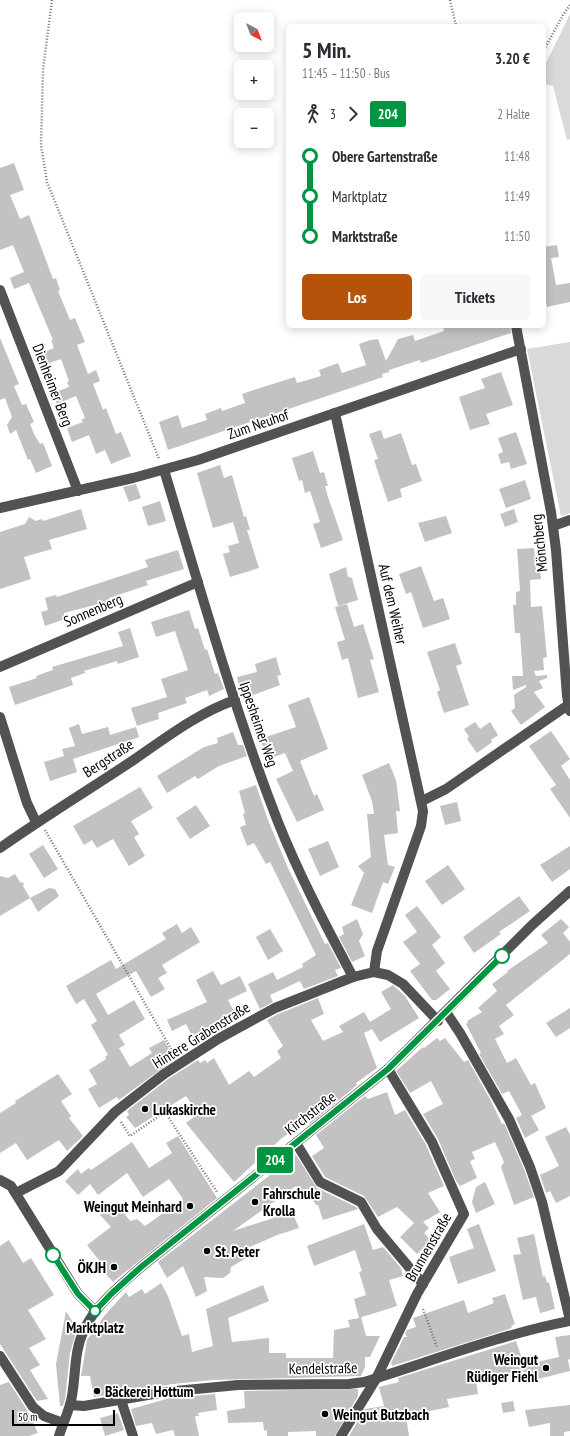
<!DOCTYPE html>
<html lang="de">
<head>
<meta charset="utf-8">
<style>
  :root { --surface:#fff; --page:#f7f7f7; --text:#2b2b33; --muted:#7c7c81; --accent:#b45309 }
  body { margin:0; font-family:"PT Sans Narrow",sans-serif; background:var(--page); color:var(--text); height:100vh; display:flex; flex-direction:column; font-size:15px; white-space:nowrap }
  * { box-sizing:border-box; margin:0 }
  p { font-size:13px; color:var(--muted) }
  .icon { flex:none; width:22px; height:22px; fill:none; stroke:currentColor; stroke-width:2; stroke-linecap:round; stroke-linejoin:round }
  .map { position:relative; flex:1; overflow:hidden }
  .side { position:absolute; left:286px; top:24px; width:260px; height:304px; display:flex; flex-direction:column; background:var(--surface); border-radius:6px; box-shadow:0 2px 10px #0003 }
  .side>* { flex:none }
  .badge { padding:0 8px; border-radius:3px; font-size:14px; line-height:26px }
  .needle { width:26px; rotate:138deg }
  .buttons { position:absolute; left:234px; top:12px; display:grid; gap:8px }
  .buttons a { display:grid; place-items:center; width:40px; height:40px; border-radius:6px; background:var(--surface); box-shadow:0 2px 10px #0003; font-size:20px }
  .scale { position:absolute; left:12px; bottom:10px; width:103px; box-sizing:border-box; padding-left:4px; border:2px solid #000; border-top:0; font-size:11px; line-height:14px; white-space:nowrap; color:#000; -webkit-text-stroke:3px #fff; paint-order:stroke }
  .map>.badge { position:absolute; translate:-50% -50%; box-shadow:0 0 0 2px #fff }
  .legs { display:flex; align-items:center; gap:6px; height:44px; padding:0 16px; font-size:13px }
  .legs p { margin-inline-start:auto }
  .headline { display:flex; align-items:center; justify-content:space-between; height:68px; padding:0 16px }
  h1 { font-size:22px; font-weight:800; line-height:30px }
  .cta { display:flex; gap:8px; margin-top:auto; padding:8px 16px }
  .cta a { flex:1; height:46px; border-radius:6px; background:var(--accent); color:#fff; font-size:16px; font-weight:800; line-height:46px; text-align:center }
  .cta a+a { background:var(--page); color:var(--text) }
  ul { padding:0 16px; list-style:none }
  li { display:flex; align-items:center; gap:14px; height:40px; font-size:15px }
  li i { display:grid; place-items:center; width:6px; height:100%; margin:0 5px; background:currentColor }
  li i::after { content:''; width:10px; height:10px; margin:-5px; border:3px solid; border-radius:50%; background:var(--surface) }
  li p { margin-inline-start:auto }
  li:first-child i { background:linear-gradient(#0000 50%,currentColor 0) }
  li:last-child i { background:linear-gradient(currentColor 50%,#0000 0) }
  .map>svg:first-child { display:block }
  .green { fill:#d9d9d9 }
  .building { fill:#c2c2c2 }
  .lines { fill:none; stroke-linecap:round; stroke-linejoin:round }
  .path { stroke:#747474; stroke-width:2.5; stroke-dasharray:1 2; stroke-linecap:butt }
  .minor { stroke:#525252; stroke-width:10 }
  .line-1-casing { stroke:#fff; stroke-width:9 }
  .line-1 { stroke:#009641; stroke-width:6 }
  .stop-1-dot { fill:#fff; stroke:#009641; stroke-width:2 }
  .poi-dot { fill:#000; stroke:#fff; stroke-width:1.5 }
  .labels { text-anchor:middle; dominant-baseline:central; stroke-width:3.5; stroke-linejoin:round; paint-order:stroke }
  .street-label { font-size:15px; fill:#000; stroke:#fff }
  .poi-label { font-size:15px; font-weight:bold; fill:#000; stroke:#fff; text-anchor:start }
  .stop-label { font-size:15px; font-weight:bold; fill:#000; stroke:#fff }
</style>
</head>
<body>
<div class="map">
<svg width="570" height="1436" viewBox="0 0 570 1436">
  <rect width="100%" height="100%" fill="#fff"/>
  <g class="green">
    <path d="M570,14V139L567,140L553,86L544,84V67Z"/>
    <path d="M570,342V513L561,516L527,349Z"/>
  </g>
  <g class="building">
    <path d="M14,163L24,190L10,195L20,219L29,215L53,279L56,278L60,290L58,291L70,320L75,318L85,342L77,345L88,374L96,370L100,381L93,384L103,410L106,408L116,434L121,432L131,456L111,464L105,450L96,454L89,435L72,442L67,428L83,422L81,420L85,418L76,396L57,404L53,393L69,387L67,382L69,381L61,359L41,366L37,355L54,348L51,340H53L29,283L14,289L10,278L24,272L13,245L0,250V168Z"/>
    <path d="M557,245L559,257L551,258L556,285L570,283V302L547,307L544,293V247Z"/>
    <path d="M443,326H510L511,333L421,363L420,360L389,370V372L382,374L383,377L168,450L159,422L178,415L182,428L207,420L205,414L221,408L222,411L245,403L242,394L263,387L295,377L297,383L321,376L319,370L338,363L342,373L366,365L359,344L370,340L378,339L386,361L398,339L413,335L415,341L444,331Z"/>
    <path d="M0,338L19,384L14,386L22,405L26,404L34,422L30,424L34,434L40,444L43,443L52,466L36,473L30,459L28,460L16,430L10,434L7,425L12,417L5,398L0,400Z"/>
    <path d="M501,372L513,405L486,414L490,424L470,430L459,397L485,388L481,379Z"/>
    <path d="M381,430L384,439L401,433L412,465L416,464L422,481L400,489L402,497L388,502L374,460L378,459L369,434Z"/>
    <path d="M516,432L527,464L511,469L509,462L501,464L498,454L503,452L498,438Z"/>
    <path d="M313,451L320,473L324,472L328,486H325L328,497L343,540L321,548L313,524L320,522L310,491L305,493L302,480L299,481L292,458Z"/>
    <path d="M220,465L224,478L232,475L244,517L246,516L250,530H247L259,568L230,577L223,554L230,552L228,546L239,543L233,522L213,528L197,473Z"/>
    <path d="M525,480L531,499L506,508L499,489Z"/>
    <path d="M136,484L141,498L129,502L123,487Z"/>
    <path d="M160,501L166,521L148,526L142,507Z"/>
    <path d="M81,509L87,529L49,540L52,549L24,557L31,579L0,589V532L25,524L29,517L36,521L42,519L43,521Z"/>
    <path d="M514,509L518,522L505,527L500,514Z"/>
    <path d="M446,516L452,533L425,542L418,523Z"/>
    <path d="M534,548L536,569H540L541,579L530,580L531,607L542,606L547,657L543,658L544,670L534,671L536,676L547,675V678L539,681L543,688L534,692L545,707L521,725L511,711L515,708L514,695L526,687V685L513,690L512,676H523L520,633H515L513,605H516V592L520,591L517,549Z"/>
    <path d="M178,550L184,569L146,581L148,585L109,598L110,601L64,613L65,619L45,626L41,612L48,610L45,598L56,595L57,597L148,567L145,560Z"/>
    <path d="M421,566L434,601L443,598L450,619L423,628L411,592L406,594L399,574Z"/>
    <path d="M346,567L348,577L352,578L358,600L338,606L329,574Z"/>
    <path d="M347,604L354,627L363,624L374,659L370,660L379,692L358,698L348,658L342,660L337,642L345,640L335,607Z"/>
    <path d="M189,610L195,629L198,628L205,650L207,649L215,674L218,673L224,689L209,696L207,690L185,698L187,703L158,713L159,719L137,726L131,708L167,697L161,679L188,670L175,631L156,637L151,622Z"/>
    <path d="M130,628L139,657L118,664L117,661L84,671L85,673L71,678L73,685L15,705L9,687L37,678L36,676L53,670L52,667L123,646L118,632Z"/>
    <path d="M455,643L462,664L456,666L469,705L444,713L437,692L440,690L427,652Z"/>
    <path d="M276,657L281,675L277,676L280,685L245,698L244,692L241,693L237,677L257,672L255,664Z"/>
    <path d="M309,697L328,749L300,761L314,796L317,794L324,810L297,822L276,779L293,771L285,753L268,759L260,739L296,727L288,705Z"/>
    <path d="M475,722L480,729L490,722L498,735L491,740L492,742L477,753L467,739L469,737L464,729Z"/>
    <path d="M79,724L82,734L108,727L110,735L136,727L139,737L73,759L77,772L50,781L44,762L64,756L62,749L75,746L69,728Z"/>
    <path d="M551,731L570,759L561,766L570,780V818L550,789L556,785L529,746Z"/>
    <path d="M233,732L238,745H243L247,756L219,766L198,779L195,776L167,793L157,776L204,747L218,743L217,738Z"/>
    <path d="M389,763L396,780L400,811H396L398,833L384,835L388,865L395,867L388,884L383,882L372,913L351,905L364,873L358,866L371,857L367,814H374L372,801L362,775Z"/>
    <path d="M256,785L268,820L288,868L325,944L328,943L341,968L335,970L338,976L304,989L300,981L270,995L273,1002L260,1009L248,984L273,972L277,980L303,967L302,964L316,955L270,862L266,864L254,843L247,846L240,827L246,825L243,814L245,813L239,791Z"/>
    <path d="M140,787L153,808L131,821L139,834L134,837L145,856L129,866L113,839L97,848L92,840L84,845L73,826Z"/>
    <path d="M457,802L461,821L445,825L440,806Z"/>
    <path d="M196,805L210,826L190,839L176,818Z"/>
    <path d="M328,841L339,867L320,876L308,849Z"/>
    <path d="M43,845L58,869L44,878L29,854Z"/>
    <path d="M570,846V869L552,882L540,865Z"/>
    <path d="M448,865L465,889L442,905L425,881Z"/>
    <path d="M15,874L20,882L24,883L23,886L30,898L0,916V876L8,878Z"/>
    <path d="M49,888L55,889L59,896L38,912L30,898Z"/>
    <path d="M519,896L530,911L499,932L501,934L474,953L463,937Z"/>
    <path d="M417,906L441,937L432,945L445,963L436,971L450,989L436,1000H432L410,971L420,964L403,942L417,932L405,915Z"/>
    <path d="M357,919L363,934L359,941L365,956L352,962L339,937L344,934L342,927Z"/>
    <path d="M561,919L569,927L563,933L570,942V954L506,1005L514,1015L499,1026L504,1034L495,1039L507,1063L516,1058L531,1085L535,1083L546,1108L531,1116L539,1130L525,1138L516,1118L522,1115L509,1091L502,1094L479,1054L481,1053L466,1024L468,1022L467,1021L482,1012L478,1008L497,991L492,984L508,972L507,971L548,943L541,935Z"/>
    <path d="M177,924L182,933L191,927L200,942L162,965L167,973L158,978L165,989L151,997L136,971L96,994L108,1015L134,1000L145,1019L119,1035L125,1045L119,1048L130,1067L152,1053L149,1048L164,1040L175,1059L119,1100L117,1097L99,1108L88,1089L97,1084L89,1070L106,1059L105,1057L108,1055L91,1025L97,1021L84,999L76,1004L66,986L111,960L116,969L166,939L162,933Z"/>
    <path d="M270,929L283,951L268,960L256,937Z"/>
    <path d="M213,971L221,985L240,976L247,991L228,1000L237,1017L207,1032L209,1035L195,1042L186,1024L172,1031L167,1020L207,1002L196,980Z"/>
    <path d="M393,985L405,996L419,1018L380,1042L372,1029L364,1033L377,1068L356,1083L357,1085L310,1124L308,1120L282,1138L234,1182L186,1123L198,1114L186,1096L135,1128L126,1117L129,1115L127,1111L168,1079L198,1060L200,1063L205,1060L207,1063L214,1058L229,1085L249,1071L254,1077L281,1058L277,1051L283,1046L267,1020L278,1014L318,998L324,1014L311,1020L323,1041L343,1032L339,1026L364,1012L370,1022L391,1009L381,992Z"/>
    <path d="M570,1008V1028L556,1037L546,1023Z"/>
    <path d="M437,1038L440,1041L445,1038L464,1062L468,1060L491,1101L502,1124L504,1123L524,1169L534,1197L514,1205L501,1167L504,1162L495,1142L472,1152L475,1159L470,1161L477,1178L460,1186L456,1181L438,1139L423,1114L443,1104L431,1081L410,1093L396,1071L423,1047L424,1048Z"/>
    <path d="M58,1074L72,1094L61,1101L71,1116L69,1118L83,1136L67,1151L59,1140L27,1160L16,1143L0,1153V1113L16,1103L15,1101Z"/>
    <path d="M387,1092L395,1115L405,1110L426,1145L444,1186L428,1193L440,1212L423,1222L429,1228L424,1233L431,1240L417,1254L400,1237L414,1223L397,1207L378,1217L364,1196L325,1177L312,1156L324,1148L316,1135L365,1096L368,1099Z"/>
    <path d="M566,1127L570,1135V1196L556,1203L550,1191L546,1193L540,1175L559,1166L545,1137Z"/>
    <path d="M178,1136L217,1198L113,1282L99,1266L102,1264L87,1245L111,1227L100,1215L116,1202L130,1221L137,1219L145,1226L183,1199L169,1179L143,1197L127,1173L98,1195L90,1184L78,1195L65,1181L78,1169L81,1174L89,1168L91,1170L132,1142L149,1168L172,1153L166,1143Z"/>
    <path d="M296,1155L317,1188L356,1207L358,1209L323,1220L318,1205H316L309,1194L302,1198L296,1186L233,1231L292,1212L299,1228L277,1235L243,1250L248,1257L231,1267L230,1273L223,1278L204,1277L207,1291L196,1297L183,1266L167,1278L158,1262Z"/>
    <path d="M485,1182L495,1204L476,1213L472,1202L476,1187Z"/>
    <path d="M364,1224L373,1250L383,1247L401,1268L403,1276L389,1280L397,1306L359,1318L361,1317L366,1336H380L370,1357H365V1367L361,1376L213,1380L173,1384L94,1397L90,1376H81L87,1340L105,1315L126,1292L129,1297L142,1289L145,1294L161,1283L168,1296L182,1336L189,1334L192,1352L213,1346L206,1309L263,1285L269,1301L228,1318L232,1342L269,1338V1353H286V1358H333L334,1330L350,1327L348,1320L359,1318L354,1299L366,1295L359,1272L362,1271L355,1250L314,1266L307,1246Z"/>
    <path d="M479,1224L496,1271L458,1284L449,1257L474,1248L467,1229Z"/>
    <path d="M534,1234L543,1277L545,1276L547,1283L549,1282L555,1309L540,1313L536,1297L523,1300L513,1255L521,1254L517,1238Z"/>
    <path d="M9,1240L23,1263L31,1258L54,1295L28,1310L46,1339L29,1348L40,1365L30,1370L48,1399L37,1401L0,1344V1246Z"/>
    <path d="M505,1294L515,1324L511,1326L512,1328L392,1366L391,1363L404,1337H407L405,1333L407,1330L416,1327L413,1318L464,1300L468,1313L494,1303L492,1298Z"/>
    <path d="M66,1311L77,1329L70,1353L65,1399L63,1406H60L56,1364Z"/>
    <path d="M570,1335V1359L568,1360L570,1371L526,1382L523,1370L476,1382L478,1394L447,1399L449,1407L406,1416L409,1436H349L365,1409L384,1406L379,1387L399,1382L398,1378L516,1341L524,1365L559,1357L555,1337Z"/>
    <path d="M9,1382L27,1410L38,1433L29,1436H0V1385Z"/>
    <path d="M358,1389V1396L335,1436H316V1431L288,1432V1436H267V1430L264,1431L263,1422L228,1423L227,1411L245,1408L244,1391Z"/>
    <path d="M215,1394L217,1410L198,1413L199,1416H195L199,1436H175L173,1430L156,1434L152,1423L136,1426L131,1409L170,1398Z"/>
    <path d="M513,1401L515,1411L503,1413L501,1403Z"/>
    <path d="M570,1405V1431L564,1432V1436H550V1423L529,1427L525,1410Z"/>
    <path d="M118,1413L124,1430L105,1436L100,1418Z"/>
  </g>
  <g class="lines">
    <g class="path">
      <path d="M52,0L43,70L41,145L47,182L159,459"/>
      <path d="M450,0L456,26"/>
      <path d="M544,50L563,15L570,5"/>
      <path d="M45,830L174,1054"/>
      <path d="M121,1122L130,1136L165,1112L217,1192"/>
      <path d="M423,1309L437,1347"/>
    </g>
    <g class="minor">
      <path d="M0,290L78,491"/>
      <path d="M516,326L551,512L556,550L567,696L570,711"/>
      <path d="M335,413L423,811L421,826L377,951L374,972"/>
      <path d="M164,470C200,588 233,707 278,822C299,875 326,926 353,977"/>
      <path d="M0,508L133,478L198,460L521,349"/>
      <path d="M553,526L570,520"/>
      <path d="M0,667L198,582"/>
      <path d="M0,717L27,803L36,822"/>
      <path d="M422,801L446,789L568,705"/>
      <path d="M0,848C44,817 90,789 135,759C167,737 198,713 235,700"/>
      <path d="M446,1012L460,1033L509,1119L530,1167L542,1202L570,1320"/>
      <path d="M296,1143L320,1182L361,1202L377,1229L423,1284"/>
      <path d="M0,1180L11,1186L78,1294L95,1311"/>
      <path d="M16,1193L59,1171L115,1112L164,1074L218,1039L275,1008L353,977L374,972L388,975L403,984L438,1021"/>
      <path d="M0,1356L33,1407L44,1416L63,1423"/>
      <path d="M121,1400L133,1436"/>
      <path d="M70,1405L84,1406L165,1392L238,1385L349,1384L364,1382C432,1361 499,1335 570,1321"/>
      <path d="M59,1436C63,1423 70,1409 72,1396C76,1373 74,1351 84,1330C96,1304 120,1286 141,1267L388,1069L532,925L570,891"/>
      <path d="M341,1436L376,1379L417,1294L464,1214L432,1142L388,1069"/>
    </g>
  </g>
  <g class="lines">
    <g class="line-1-casing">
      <path id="line-1" d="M53,1255L78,1294L95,1311L111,1294L141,1267L388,1069L502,956"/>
    </g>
    <use href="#line-1" class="line-1"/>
  </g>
  <g class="stop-1-dot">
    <circle cx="502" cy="956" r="7"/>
    <circle cx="53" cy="1255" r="7"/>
    <circle cx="95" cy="1311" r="5"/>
  </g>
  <g class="poi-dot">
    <circle cx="145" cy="1109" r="4"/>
    <circle cx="255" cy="1202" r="4"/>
    <circle cx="190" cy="1206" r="4"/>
    <circle cx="207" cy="1251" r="4"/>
    <circle cx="114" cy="1267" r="4"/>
    <circle cx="546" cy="1368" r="4"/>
    <circle cx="97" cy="1391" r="4"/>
    <circle cx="325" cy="1414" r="4"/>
  </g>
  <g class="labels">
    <g class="street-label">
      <text transform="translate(53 385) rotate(69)">Dienheimer Berg</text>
      <text transform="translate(258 424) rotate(-19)">Zum Neuhof</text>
      <text transform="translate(539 543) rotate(-96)">Mönchberg</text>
      <text transform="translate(393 604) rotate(77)">Auf dem Weiher</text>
      <text transform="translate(93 610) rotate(-23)">Sonnenberg</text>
      <text transform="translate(259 724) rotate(71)">Ippesheimer Weg</text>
      <text transform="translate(108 758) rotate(-33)">Bergstraße</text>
      <text transform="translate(201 1035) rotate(-32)">Hintere Grabenstraße</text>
      <text transform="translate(310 1113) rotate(-38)">Kirchstraße</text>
      <text transform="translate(428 1247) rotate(-60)">Brunnenstraße</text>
      <text transform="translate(323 1368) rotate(-1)">Kendelstraße</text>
    </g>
    <g class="poi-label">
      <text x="153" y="1109">Lukaskirche</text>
      <text x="263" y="1193">Fahrschule<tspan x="263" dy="17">Krolla</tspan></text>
      <text x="182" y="1206" text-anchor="end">Weingut Meinhard</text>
      <text x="215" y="1251">St. Peter</text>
      <text x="106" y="1267" text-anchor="end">ÖKJH</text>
      <text x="538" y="1359" text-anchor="end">Weingut<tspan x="538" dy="17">Rüdiger Fiehl</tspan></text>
      <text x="105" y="1391">Bäckerei Hottum</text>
      <text x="333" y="1414">Weingut Butzbach</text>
    </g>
    <g class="stop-label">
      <text x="95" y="1327">Marktplatz</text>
    </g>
  </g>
</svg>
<div class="buttons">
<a><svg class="needle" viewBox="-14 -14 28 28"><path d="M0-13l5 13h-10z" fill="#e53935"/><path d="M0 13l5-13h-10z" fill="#7c7c81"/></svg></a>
<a>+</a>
<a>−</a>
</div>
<div class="scale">50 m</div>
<b class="badge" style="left:275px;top:1160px;background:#009641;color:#fff">204</b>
<section class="side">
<div class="headline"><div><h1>5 Min.</h1><p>11:45 – 11:50 · Bus</p></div><b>3.20 €</b></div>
<div class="legs"><svg class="icon" aria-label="walk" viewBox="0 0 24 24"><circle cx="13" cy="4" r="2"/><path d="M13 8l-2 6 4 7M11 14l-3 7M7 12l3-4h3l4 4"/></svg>3<svg class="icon" aria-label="forward" viewBox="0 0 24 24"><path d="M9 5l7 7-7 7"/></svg><b class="badge" style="background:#009641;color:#fff">204</b><p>2 Halte</p></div>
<ul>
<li><i style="color:#009641"></i><b>Obere Gartenstraße</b><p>11:48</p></li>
<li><i style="color:#009641"></i><span>Marktplatz</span><p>11:49</p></li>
<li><i style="color:#009641"></i><b>Marktstraße</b><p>11:50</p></li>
</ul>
<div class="cta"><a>Los</a><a>Tickets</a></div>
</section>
</div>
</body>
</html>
